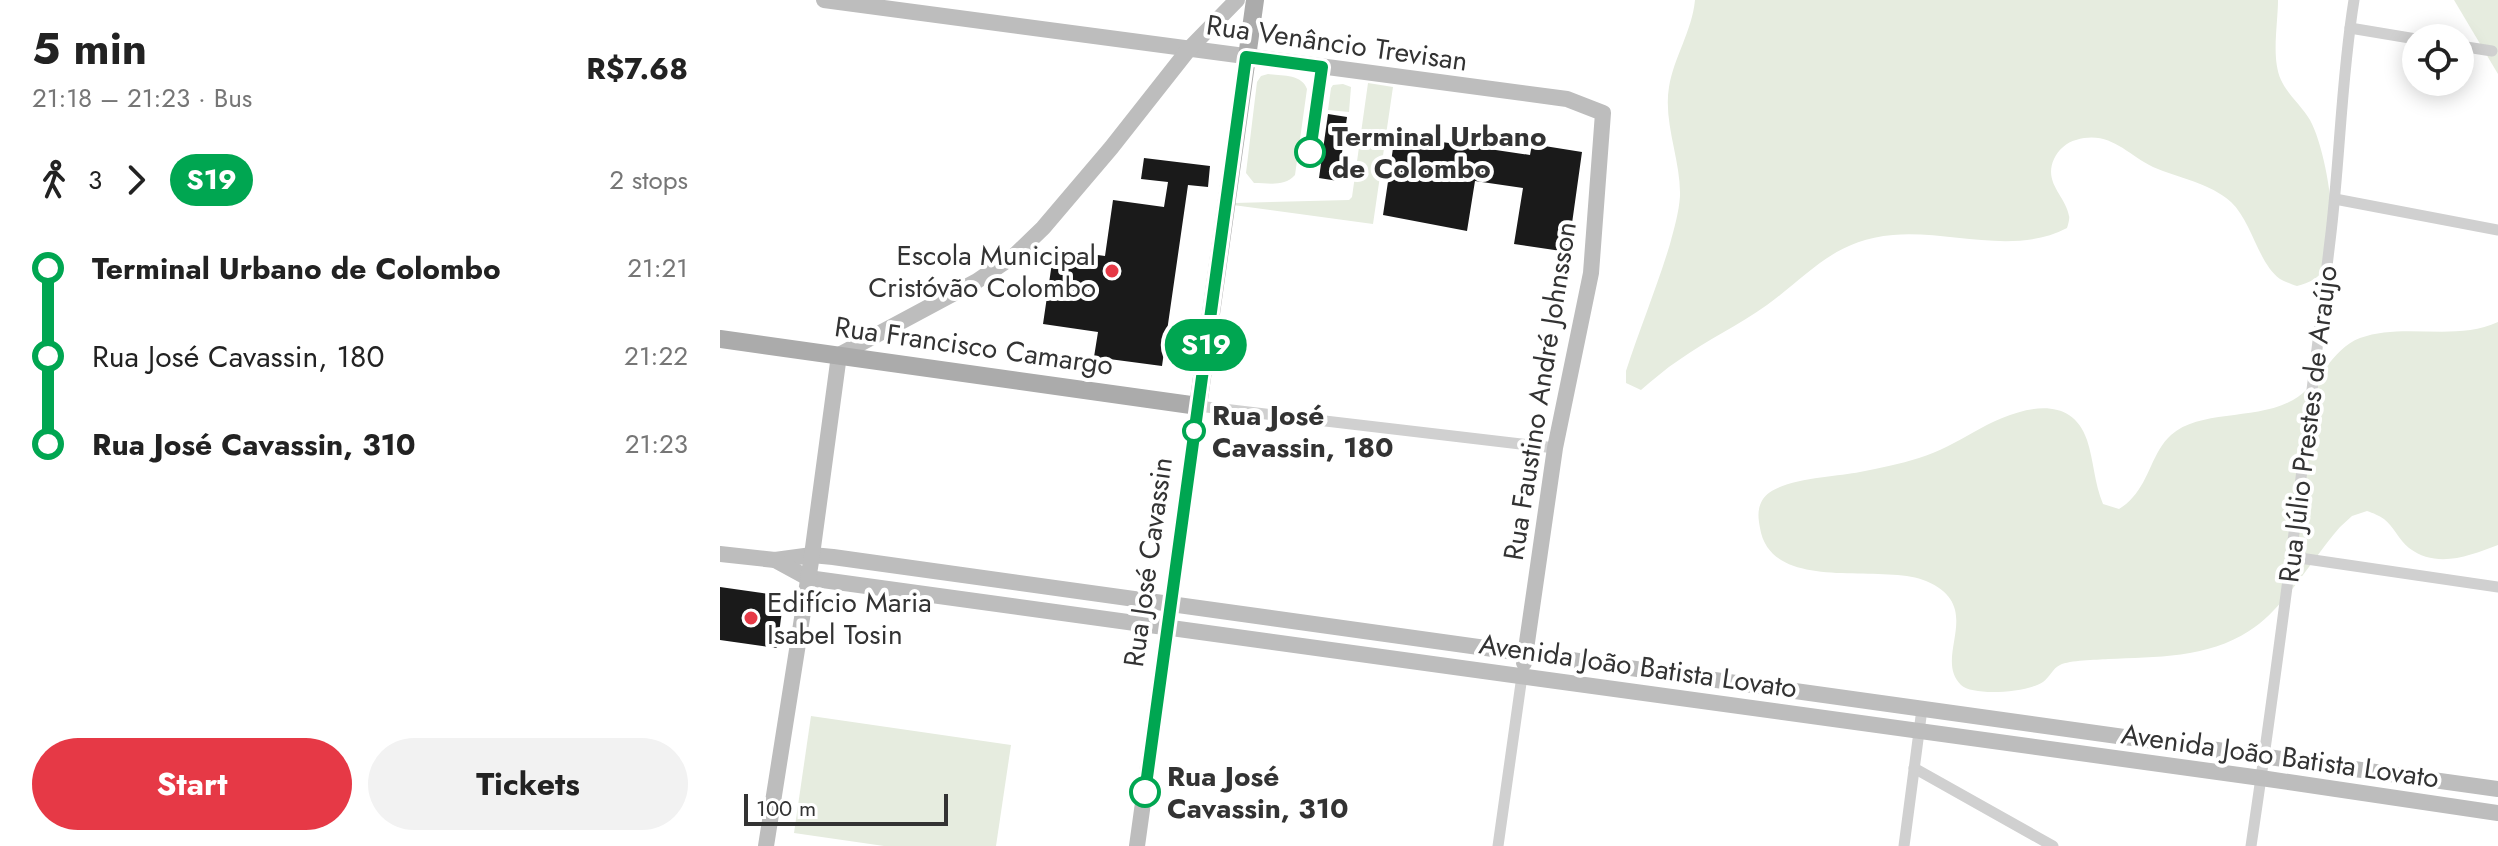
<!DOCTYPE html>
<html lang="en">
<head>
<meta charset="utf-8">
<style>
  :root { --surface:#fff; --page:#f2f2f2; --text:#222; --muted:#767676; --accent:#e63946 }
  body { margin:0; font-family:Jost,sans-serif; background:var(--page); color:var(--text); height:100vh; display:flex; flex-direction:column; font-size:30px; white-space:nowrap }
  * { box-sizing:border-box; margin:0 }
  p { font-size:26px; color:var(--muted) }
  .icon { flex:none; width:44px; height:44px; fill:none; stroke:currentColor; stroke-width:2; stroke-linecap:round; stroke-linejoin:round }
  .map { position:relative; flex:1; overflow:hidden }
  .details { display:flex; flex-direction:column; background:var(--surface); width:720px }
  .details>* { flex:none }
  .badge { padding:0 16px; border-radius:26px; font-size:28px; line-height:52px }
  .tools { position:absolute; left:1682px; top:24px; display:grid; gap:16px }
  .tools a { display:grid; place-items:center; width:72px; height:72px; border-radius:50%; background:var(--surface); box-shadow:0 4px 20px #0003; font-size:40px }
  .scale { position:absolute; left:24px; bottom:20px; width:204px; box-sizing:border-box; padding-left:8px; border:4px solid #333; border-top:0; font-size:22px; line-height:28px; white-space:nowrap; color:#333; -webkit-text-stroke:6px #fff; paint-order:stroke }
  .map>.badge { position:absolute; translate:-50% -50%; box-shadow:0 0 0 4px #fff }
  .legs { display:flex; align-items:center; gap:12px; height:88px; padding:0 32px; font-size:26px }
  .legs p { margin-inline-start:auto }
  .summary { display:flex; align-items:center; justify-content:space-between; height:136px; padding:0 32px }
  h1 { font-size:44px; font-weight:700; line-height:60px }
  .button { display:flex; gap:16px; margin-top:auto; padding:16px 32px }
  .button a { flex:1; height:92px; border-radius:48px; background:var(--accent); color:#fff; font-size:32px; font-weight:700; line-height:92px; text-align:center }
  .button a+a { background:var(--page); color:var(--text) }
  ul { padding:0 32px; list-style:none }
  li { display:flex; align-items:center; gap:28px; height:88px; font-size:30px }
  li i { display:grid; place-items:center; width:12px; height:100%; margin:0 10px; background:currentColor }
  li i::after { content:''; width:20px; height:20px; margin:-10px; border:6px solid; border-radius:50%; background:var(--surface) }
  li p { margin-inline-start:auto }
  li:first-child i { background:linear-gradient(#0000 50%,currentColor 0) }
  li:last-child i { background:linear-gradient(currentColor 50%,#0000 0) }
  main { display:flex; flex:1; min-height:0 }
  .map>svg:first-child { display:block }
  .green { fill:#e6ecdf }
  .building { fill:#1a1a1a }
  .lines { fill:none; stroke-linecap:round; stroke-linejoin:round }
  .street { stroke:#d0d0d0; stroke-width:11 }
  .secondary { stroke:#bdbdbd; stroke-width:16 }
  .primary { stroke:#ababab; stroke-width:18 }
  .line-1-casing { stroke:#fff; stroke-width:18 }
  .line-1 { stroke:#00a651; stroke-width:12 }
  .stop-1-dot { fill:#fff; stroke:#00a651; stroke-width:4 }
  .poi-dot { fill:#e63946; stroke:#fff; stroke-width:3 }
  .labels { text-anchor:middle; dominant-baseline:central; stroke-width:8; stroke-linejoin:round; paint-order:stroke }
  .street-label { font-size:28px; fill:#333; stroke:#fff }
  .stop-label { font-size:28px; font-weight:bold; fill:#333; stroke:#fff; text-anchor:start }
  .poi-label { font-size:28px; fill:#333; stroke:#fff; text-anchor:end }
</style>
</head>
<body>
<main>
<section class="details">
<div class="summary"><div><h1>5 min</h1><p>21:18 – 21:23 · Bus</p></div><b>R$7.68</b></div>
<div class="legs"><svg class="icon" aria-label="walk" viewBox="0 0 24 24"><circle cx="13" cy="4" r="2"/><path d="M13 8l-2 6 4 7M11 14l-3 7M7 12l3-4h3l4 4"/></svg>3<svg class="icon" aria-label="forward" viewBox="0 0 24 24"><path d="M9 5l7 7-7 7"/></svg><b class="badge" style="background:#00a651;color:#fff">S19</b><p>2 stops</p></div>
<ul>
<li><i style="color:#00a651"></i><b>Terminal Urbano de Colombo</b><p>21:21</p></li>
<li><i style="color:#00a651"></i><span>Rua José Cavassin, 180</span><p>21:22</p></li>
<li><i style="color:#00a651"></i><b>Rua José Cavassin, 310</b><p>21:23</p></li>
</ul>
<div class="button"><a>Start</a><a>Tickets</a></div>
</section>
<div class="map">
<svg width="1778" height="846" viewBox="0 0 1778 846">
  <rect width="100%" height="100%" fill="#fff"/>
  <g class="green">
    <path d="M975,0H1558C1558,24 1551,58 1561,80C1568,95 1582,106 1590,120C1606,149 1621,236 1606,266C1600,278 1589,283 1577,286C1572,284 1565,282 1560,279C1538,263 1532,222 1511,202C1490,183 1459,178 1433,167C1406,154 1390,130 1356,140C1347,142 1338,150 1334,159C1323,183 1346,196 1349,216C1350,217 1348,226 1347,228C1294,256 1230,230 1173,235C1114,240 1091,273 1047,305C1019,325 987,340 959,360C945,369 933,380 921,390L906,383V371C920,328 937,287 950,244C954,229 959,212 960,196C961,160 943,123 949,87C954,57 972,31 975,0Z"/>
    <path d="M1734,0H1778V74Z"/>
    <path d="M548,74C562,76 582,74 587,89L575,175C564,187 549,183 534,183L526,173L537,82L541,76Z"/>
    <path d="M648,83L673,87L653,224L513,205L514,203L629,200L632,197Z"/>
    <path d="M623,84L631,87L629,112L608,110L611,88L613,85Z"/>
    <path d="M1778,322V545C1749,556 1717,569 1689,548C1679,540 1674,527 1664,519C1660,516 1653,513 1647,511L1632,516L1620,527C1592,559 1564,609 1529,631C1488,658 1435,657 1388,659C1376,660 1350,660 1340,665C1333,668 1329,678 1323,682C1309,692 1254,697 1241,685C1212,657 1267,607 1206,581C1162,562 1051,595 1040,528C1038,517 1037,509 1043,499C1057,478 1116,477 1140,472C1160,468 1180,464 1199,458C1219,452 1236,442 1254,432C1288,412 1349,387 1367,440C1374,461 1374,483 1383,504L1399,509C1404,506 1409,502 1413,497C1429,480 1433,451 1451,435C1481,409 1536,421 1573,400C1600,385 1611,349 1640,338C1684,322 1734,342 1778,322Z"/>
    <path d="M91,716L291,745L276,846H164L74,833Z"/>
  </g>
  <g class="building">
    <path d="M608,114L627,117L618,181L599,178Z"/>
    <path d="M675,135L810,155L812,144L862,152L848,252L794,244L803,188L755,181L747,231L663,215Z"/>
    <path d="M424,158L490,166L488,187L468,185L442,366L374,357L378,332L323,324L334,249L385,256L393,200L444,207L448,182L421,179Z"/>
    <path d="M0,587L64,596L57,648L0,640Z"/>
  </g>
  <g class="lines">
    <g class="street">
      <path d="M1630,28L1696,39"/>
      <path d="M1740,46L1772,51"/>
      <path d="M1615,199L1778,230"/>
      <path d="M478,406L835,448"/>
      <path d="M1573,557L1778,587"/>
      <path d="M1194,768L1333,846"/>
      <path d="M778,846L802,676"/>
      <path d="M1184,846L1202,709"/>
      <path d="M1531,846C1561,645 1586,443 1610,241C1620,161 1621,79 1634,0"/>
    </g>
    <g class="secondary">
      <path d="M104,0L847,99L883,113L871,273L835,448L804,663"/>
      <path d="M0,554L55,560L92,555L113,557L1778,789"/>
      <path d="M55,560L88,578L1541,778L1778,813"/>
      <path d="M46,846L92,555L119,355L257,281L295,255L323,228L391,148L469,49L517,0"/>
      <path d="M417,846L478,406"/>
    </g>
    <path class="primary" d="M0,339L478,406L535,0"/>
  </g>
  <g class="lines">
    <g class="line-1-casing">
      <path id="line-1" d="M425,792L526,57L602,67L590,152"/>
    </g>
    <use href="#line-1" class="line-1"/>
  </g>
  <g class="stop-1-dot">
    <circle cx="590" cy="152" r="14"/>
    <circle cx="474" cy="431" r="10"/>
    <circle cx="425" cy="792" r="14"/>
  </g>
  <g class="poi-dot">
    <circle cx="392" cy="271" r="8"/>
    <circle cx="31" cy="618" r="8"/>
  </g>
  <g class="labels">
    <g class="street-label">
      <text transform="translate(617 43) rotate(8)">Rua Venâncio Trevisan</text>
      <text transform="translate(254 346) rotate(8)">Rua Francisco Camargo</text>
      <text transform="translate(820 391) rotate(-81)">Rua Faustino André Johnsson</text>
      <text transform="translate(1588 424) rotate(-83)">Rua Júlio Prestes de Araújo</text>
      <text transform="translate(428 562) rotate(-82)">Rua José Cavassin</text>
      <text transform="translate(918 666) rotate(8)">Avenida João Batista Lovato</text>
      <text transform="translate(1560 756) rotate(8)">Avenida João Batista Lovato</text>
    </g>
    <g class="stop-label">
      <text x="612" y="136">Terminal Urbano<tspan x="612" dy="32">de Colombo</tspan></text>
      <text x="492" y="415">Rua José<tspan x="492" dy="32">Cavassin, 180</tspan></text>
      <text x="447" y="776">Rua José<tspan x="447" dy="32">Cavassin, 310</tspan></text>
    </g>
    <g class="poi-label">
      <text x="376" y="255">Escola Municipal<tspan x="376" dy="32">Cristóvão Colombo</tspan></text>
      <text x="47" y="602" text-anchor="start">Edifício Maria<tspan x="47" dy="32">Isabel Tosin</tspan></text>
    </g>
  </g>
</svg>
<div class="tools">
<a><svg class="icon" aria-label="locate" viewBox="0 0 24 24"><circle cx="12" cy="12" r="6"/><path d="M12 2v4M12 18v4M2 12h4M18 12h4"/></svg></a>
</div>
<div class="scale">100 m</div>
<b class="badge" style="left:486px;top:345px;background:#00a651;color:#fff">S19</b>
</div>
</main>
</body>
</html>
